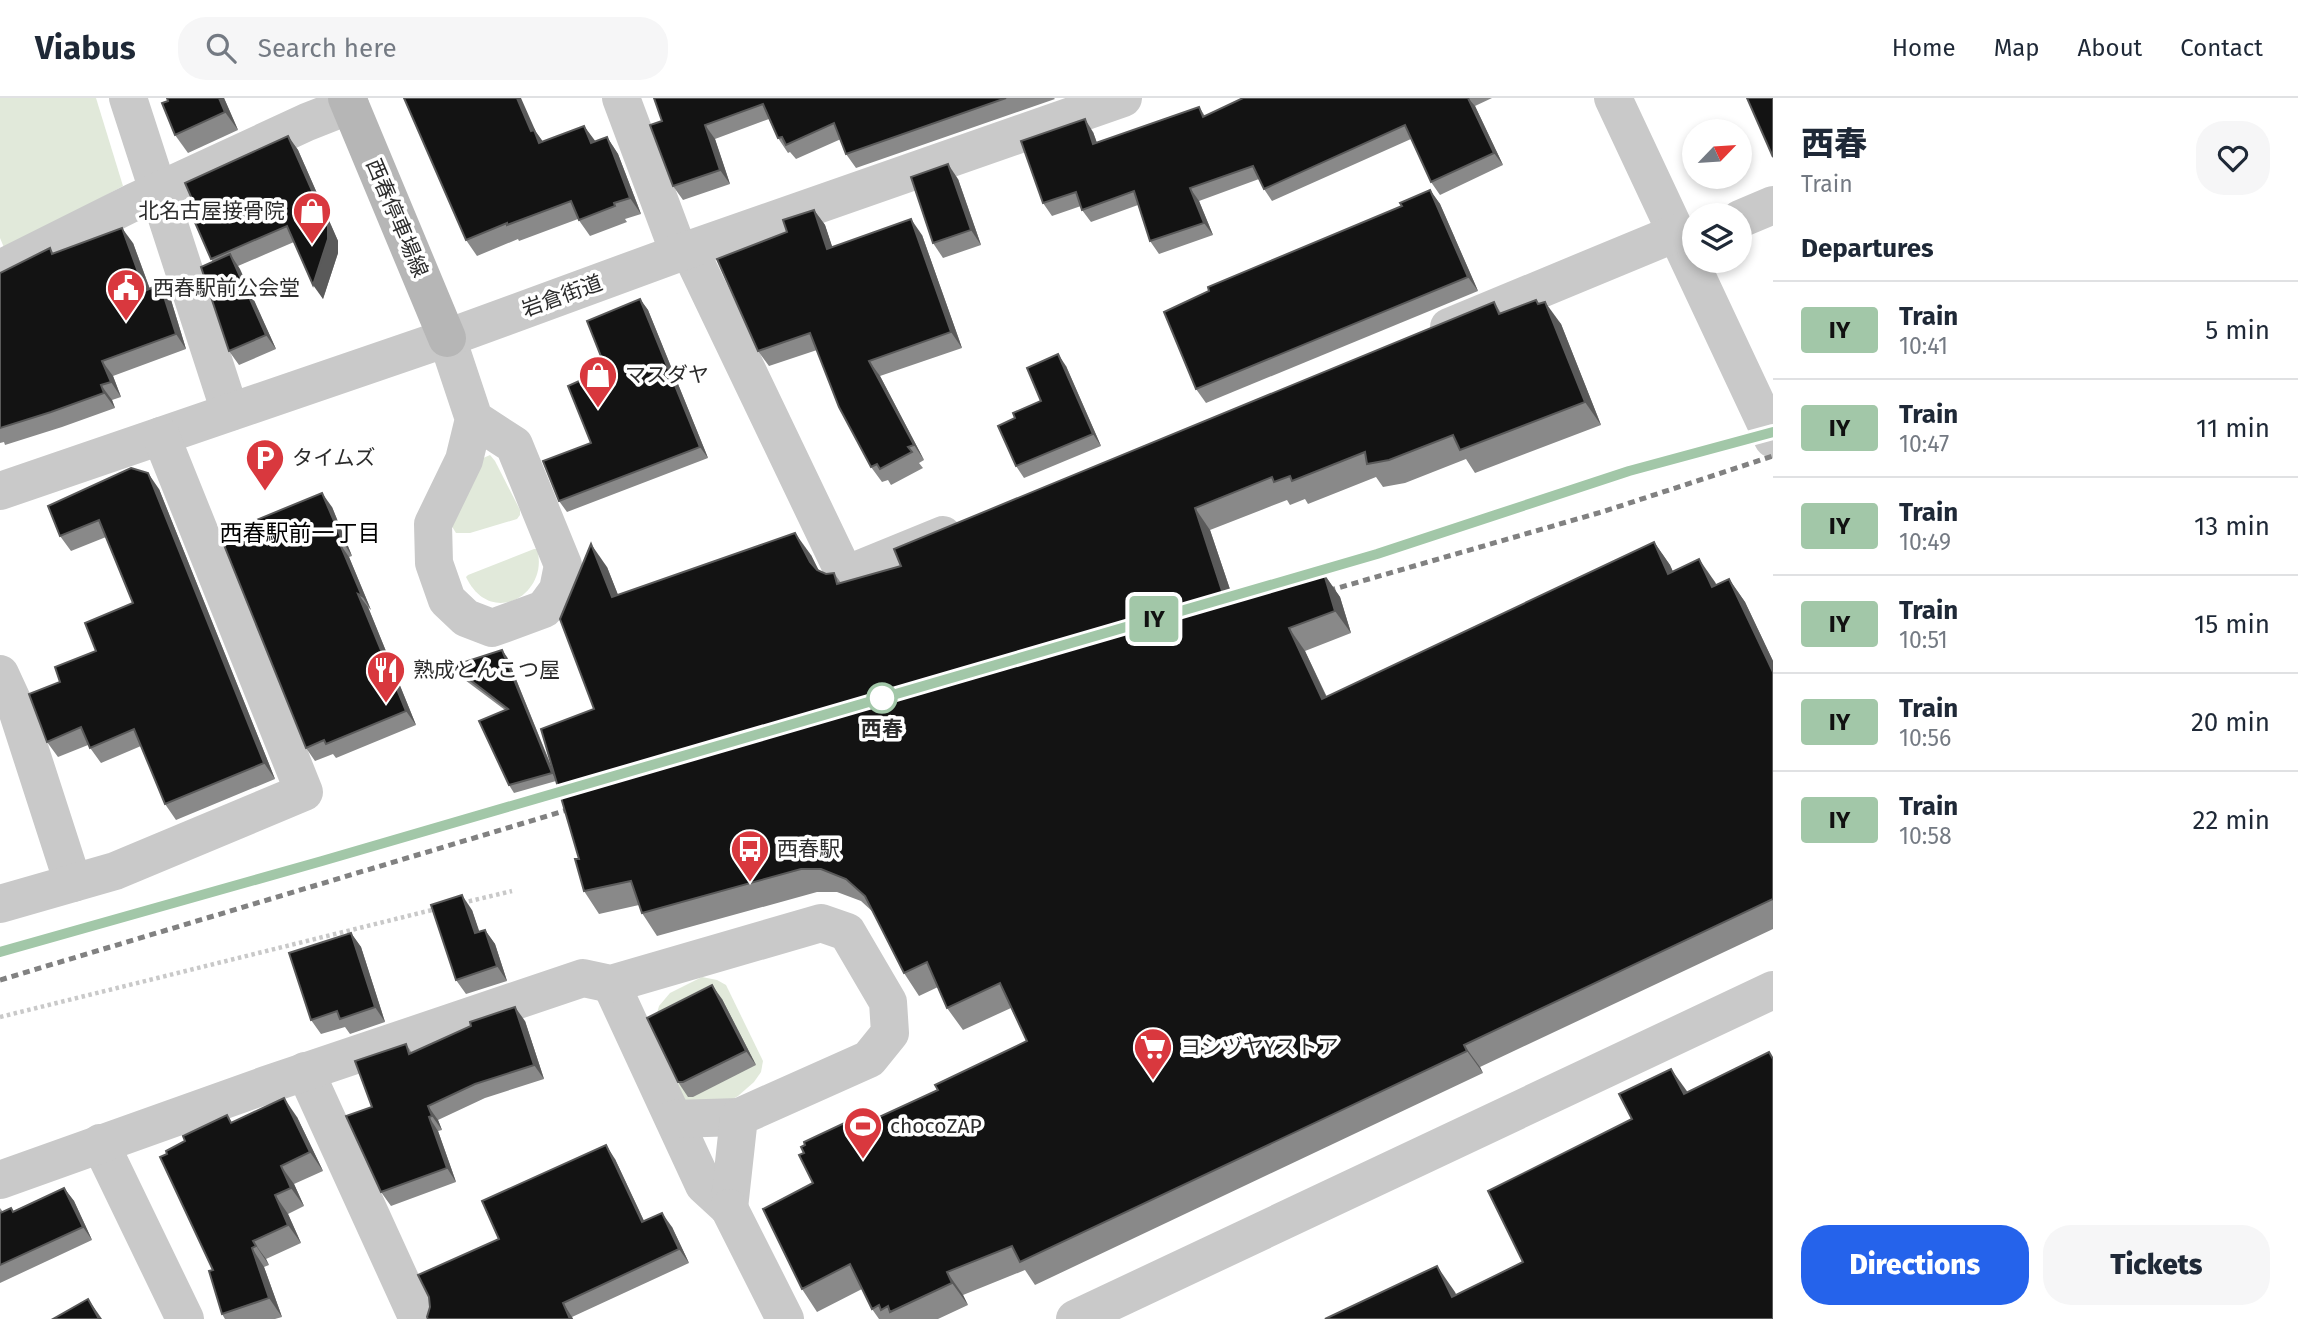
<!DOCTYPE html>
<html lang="en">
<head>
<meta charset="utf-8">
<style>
  :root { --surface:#fff; --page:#f6f6f7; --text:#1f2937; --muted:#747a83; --line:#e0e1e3; --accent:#2563eb }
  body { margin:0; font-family:"Fira Sans","Noto Sans JP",sans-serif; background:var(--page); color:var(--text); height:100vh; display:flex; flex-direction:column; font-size:26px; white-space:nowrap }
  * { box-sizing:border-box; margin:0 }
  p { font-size:23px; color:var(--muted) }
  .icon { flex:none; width:38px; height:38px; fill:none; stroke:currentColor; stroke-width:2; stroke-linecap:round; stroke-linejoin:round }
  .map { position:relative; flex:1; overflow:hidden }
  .drawer { display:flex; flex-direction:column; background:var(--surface); width:525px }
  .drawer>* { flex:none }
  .badge { padding:0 14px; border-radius:5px; font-size:24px; line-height:46px }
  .needle { width:46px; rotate:65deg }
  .buttons { position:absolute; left:1682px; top:21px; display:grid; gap:14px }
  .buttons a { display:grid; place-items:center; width:70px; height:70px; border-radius:50%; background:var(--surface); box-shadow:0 4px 10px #0003; font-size:35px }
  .map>.badge { position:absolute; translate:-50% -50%; box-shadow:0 0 0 4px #fff }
  h2 { padding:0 28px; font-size:26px; line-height:63px }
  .round { display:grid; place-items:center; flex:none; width:74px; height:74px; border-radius:28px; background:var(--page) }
  .headline { display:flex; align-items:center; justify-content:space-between; height:119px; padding:0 28px }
  h1 { font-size:33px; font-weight:800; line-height:52px }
  .action { display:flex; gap:14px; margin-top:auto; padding:14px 28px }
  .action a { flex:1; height:80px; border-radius:28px; background:var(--accent); color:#fff; font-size:28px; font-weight:800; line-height:80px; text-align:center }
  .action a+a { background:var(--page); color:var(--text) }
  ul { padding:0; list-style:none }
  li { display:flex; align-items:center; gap:21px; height:98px; padding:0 28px; border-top:2px solid var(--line) }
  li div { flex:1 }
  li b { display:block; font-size:26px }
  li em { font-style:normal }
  li .badge { min-width:77px; font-weight:700; text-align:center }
  header { display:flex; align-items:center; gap:42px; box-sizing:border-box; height:98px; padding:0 35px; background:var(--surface); border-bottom:2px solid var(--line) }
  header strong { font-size:33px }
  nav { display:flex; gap:38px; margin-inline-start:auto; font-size:24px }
  .search { width:490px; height:63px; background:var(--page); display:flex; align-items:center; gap:18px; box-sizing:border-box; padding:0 24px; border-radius:28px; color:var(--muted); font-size:26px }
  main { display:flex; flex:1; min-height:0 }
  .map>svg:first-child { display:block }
  .green { fill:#e1e9da }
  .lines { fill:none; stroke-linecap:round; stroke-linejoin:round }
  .path { stroke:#c9c9c9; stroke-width:4.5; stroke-dasharray:3.5 3.5; stroke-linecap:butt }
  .minor { stroke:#c9c9c9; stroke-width:38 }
  .tertiary { stroke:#c9c9c9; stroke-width:38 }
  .secondary { stroke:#b6b6b6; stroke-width:38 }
  .rail { stroke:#818181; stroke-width:5; stroke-dasharray:7 5; stroke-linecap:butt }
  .wall { fill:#898989 }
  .shaded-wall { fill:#5a5a5a }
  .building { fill:#131313; stroke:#5a5a5a; stroke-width:2 }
  .line-casing { stroke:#fff; stroke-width:16 }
  .line { stroke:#a2c7a8; stroke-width:10 }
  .stop-dot { fill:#fff; stroke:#a2c7a8; stroke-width:3.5 }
  .labels { text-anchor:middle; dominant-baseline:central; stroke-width:7; stroke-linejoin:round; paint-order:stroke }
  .poi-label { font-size:21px; fill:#2c2c2c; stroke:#fff; text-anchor:start }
  .street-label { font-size:21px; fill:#2c2c2c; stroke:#fff }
  .stop-label { font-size:21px; font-weight:bold; fill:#2c2c2c; stroke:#fff }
  .neighbourhood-label { font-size:23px; fill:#000; stroke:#fff }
</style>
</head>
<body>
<header>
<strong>Viabus</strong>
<div class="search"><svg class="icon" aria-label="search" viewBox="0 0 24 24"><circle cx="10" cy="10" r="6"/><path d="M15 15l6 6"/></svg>Search here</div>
<nav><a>Home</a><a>Map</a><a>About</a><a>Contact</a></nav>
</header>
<main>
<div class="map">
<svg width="1773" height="1221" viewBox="0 0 1773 1221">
  <rect width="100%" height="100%" fill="#fff"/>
  <g class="green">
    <path d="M0,0H96L123,88L5,152L0,140Z"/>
    <path d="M490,357L495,363L520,412V417L517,421L470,435H456L451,427L481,361Z"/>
    <path d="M534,451H537C550,496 491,531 466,479L468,477Z"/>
    <path d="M702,879L717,882L726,887L763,963L761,974L754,984L738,998L725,1006L679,1004L655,923L659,908L670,895Z"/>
  </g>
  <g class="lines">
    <g class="path">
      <path d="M462,805L512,793"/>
      <path d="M0,919L436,811"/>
    </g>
    <g class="minor">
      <path d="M128,0L230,314"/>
      <path d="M621,0L679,155"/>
      <path d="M1613,0L1773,341"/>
      <path d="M1740,121L1773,107"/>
      <path d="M689,151L845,477L943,437"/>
      <path d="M0,171L134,104L307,24L350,7"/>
      <path d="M1449,229L1676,135"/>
      <path d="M447,240L474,321L464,362L433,426L434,465L447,502L466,520L492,530L544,511L558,492L563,467L514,347L474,321"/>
      <path d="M0,393L447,240L679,155L1123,0"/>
      <path d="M0,576L18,615L73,785"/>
      <path d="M0,806L115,773L304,694L161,338"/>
      <path d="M611,886L704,1087L729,1110"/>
      <path d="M305,973L418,1221"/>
      <path d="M674,1021L739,1019"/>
      <path d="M100,1045L185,1221"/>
      <path d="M0,1082L266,987L583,880L611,886L821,825L847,834L888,904L890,935L869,961L739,1019L729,1110"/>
      <path d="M1075,1221L1773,892"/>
    </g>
    <path class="tertiary" d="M729,1110L785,1221"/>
    <path class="secondary" d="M347,0L447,240"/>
    <g class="rail">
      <path d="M1317,496L1605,413L1773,358"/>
      <path d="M1214,503L1377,456L1629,373L1773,334"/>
      <path d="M0,854L579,688"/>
      <path d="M0,882L584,707"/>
    </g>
  </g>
  <g class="wall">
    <path d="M167,0H224L238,32L188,55L175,37Z"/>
    <path d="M654,0H1054L1055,1L856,70L846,56L841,41L796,61L790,54L788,55L778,40L769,21L715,41L730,86L683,102L673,88L662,23Z"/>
    <path d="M1243,0H1492L1475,8L1503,67L1440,97L1431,84L1411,41L1272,103L1264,91L1259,81L1199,103L1213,137L1159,156L1150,143L1138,107L1091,124L1082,112L1081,108L1052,118L1043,105L1093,34L1097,45L1199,9L1205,18Z"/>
    <path d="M584,28L595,44L607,39L618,56L641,116L625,121L627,124L590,138L578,121L519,143L518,141L477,158L466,142L536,34L543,44Z"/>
    <path d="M288,38L298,52L338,143V155L323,201L294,144L238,168L276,251L239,267L229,253L213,164L211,161L192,101Z"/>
    <path d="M958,81L981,147L943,160L933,145Z"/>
    <path d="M1430,92L1440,106L1478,193L1206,305L1196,291L1402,108Z"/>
    <path d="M814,112L825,127L832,149L922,137L962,250L880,278L924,362L919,365L923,370L891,387L888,382L882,384L871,369L817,252L769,268L758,253L787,134Z"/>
    <path d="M133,145L150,191L160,186L171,202L186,251L113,278L121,299L112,302L115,310L62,329L5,347L4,344L0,345V175L50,150L54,156Z"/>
    <path d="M640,201L648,212L708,360L567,414L559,403L591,345L606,271Z"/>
    <path d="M1494,204L1501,215L1539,206L1561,226L1601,327L1475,375L1466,361L1405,385L1383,389L1376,379L1308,406L1305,401L1290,407L1287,402L1210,432L1234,503L1324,476L1340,499L1351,535L1305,553L1327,599L1654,444L1670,467L1673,474L1715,484L1716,487L1729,481L1745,504L1773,563V831L1480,969L1483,975L1035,1187L1025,1172L963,1197L968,1207L938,1221H879L872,1211L862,1191L817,1214L802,1191L813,1085L857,1023L873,1016L876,1021L938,992L1027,943L1011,910L963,932L947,910L938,889L919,898L904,875L873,814L861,803L837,794H817L657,838L642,815L639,807L599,816L584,793L579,761L556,683L514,695L509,687L505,612L457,576L452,568L507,559L555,677L594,611L607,469L618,497L811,457L819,473L826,476L834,475L841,485L901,468Z"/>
    <path d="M1066,268L1101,348L1024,380L1016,368L1015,320L1041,303Z"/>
    <path d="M159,391L275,681L176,722L165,706L141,648L101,665L88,647L58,659L47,644L96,553L133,505L106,439L71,453L60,438Z"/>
    <path d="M332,409L352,458L349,459L371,512L368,509L416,627L336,660L333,656L315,663L306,650Z"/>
    <path d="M472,812L479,834L485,832L495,846L507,883L466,896L456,882Z"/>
    <path d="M351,835L361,849L385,924L350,936L345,929L321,936L311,922Z"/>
    <path d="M722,901L756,967L693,999H688L678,984Z"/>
    <path d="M525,923L544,981L485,1000L438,1022L442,1032L438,1033L456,1084L391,1108L381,1094L406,946L412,955Z"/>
    <path d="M297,1019L323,1073L294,1086L304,1108L288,1116L301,1145L266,1161L269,1167L264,1169L282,1219L275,1221H225L222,1216L213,1172L232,1025Z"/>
    <path d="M615,1061L644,1123L672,1129L689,1165L572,1219L573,1221H428L499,1141Z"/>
    <path d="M64,1090L74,1103L92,1142L0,1185V1110L3,1114L14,1113Z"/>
  </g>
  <g class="shaded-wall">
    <path d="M219,0H224L238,32L225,14Z"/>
    <path d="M517,0H521L536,34L546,48L551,61L531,33Z"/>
    <path d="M1468,0L1475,8L1503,67L1494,55Z"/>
    <path d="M1085,21L1093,34L1102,59L1093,46Z"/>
    <path d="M705,27L715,41L730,86L720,72Z"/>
    <path d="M584,28L596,44L591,45Z"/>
    <path d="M288,38L298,52L338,143V155L323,201L313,187Z"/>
    <path d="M607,39L618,56L641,116L630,100Z"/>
    <path d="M948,66L958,81L981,147L971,132Z"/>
    <path d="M1190,90L1199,103L1213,137L1204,125Z"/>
    <path d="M1430,92L1440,106L1478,193L1468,179Z"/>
    <path d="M814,112L825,127L838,166L827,151Z"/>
    <path d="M911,121L922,137L962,250L951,234Z"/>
    <path d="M122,130L133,145L156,208L145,193Z"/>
    <path d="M230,156L240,171L276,251L266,237Z"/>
    <path d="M160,186L171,202L186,251L176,236Z"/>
    <path d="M640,201L648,212L708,360L700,349Z"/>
    <path d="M1545,204L1561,226L1601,327L1585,304Z"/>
    <path d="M1058,256L1066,268L1101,348L1093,336Z"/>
    <path d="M102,263L113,278L121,299L111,284Z"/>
    <path d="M869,263L880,278L924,362L914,347Z"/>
    <path d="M101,287L112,302L115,310L104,295Z"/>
    <path d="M148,375L159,391L275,681L264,665Z"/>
    <path d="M322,395L332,409L352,458L343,444Z"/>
    <path d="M1195,410L1210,432L1242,527L1226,505Z"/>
    <path d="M795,435L811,457L826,487L810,464Z"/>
    <path d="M1654,444L1670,467L1684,498L1668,476Z"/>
    <path d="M340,446L349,459L371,512L362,498Z"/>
    <path d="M591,446L607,469L628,522L612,499Z"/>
    <path d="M1699,461L1715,484L1728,512L1712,489Z"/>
    <path d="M1324,476L1340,499L1351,535L1335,513Z"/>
    <path d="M1729,481L1745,504L1773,563V574Z"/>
    <path d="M358,496L368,509L416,627L406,613Z"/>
    <path d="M1289,530L1305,553L1338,624L1322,601Z"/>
    <path d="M502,552L507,559L557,683L552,675Z"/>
    <path d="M462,797L472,812L485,850L475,835Z"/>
    <path d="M485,832L495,846L507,883L497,868Z"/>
    <path d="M351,835L361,849L385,924L375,909Z"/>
    <path d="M712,887L722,901L756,967L746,953Z"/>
    <path d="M515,909L525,923L544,981L534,967Z"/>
    <path d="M1464,947L1480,969L1483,975L1467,953Z"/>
    <path d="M1671,971L1689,996H1684Z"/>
    <path d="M284,1000L297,1019L323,1073L310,1054Z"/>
    <path d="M428,1008L438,1022L442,1032L432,1018Z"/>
    <path d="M429,1019L438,1033L456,1084L447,1070Z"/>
    <path d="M606,1047L615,1061L651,1138L642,1124Z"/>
    <path d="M281,1068L294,1086L304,1108L291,1090Z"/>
    <path d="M64,1090L74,1103L92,1142L83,1129Z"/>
    <path d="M275,1097L288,1116L301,1145L288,1127Z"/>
    <path d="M662,1115L672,1129L689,1165L679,1151Z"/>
    <path d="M253,1143L266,1161L269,1167L256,1148Z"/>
    <path d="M252,1150L264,1169L282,1219L269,1200Z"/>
    <path d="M1437,1168L1455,1194L1468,1221L1452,1199Z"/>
    <path d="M947,1174L963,1197L968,1207L952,1185Z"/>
    <path d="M88,1201L102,1221H99Z"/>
    <path d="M563,1205L572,1219L573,1221H570Z"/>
  </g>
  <g class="building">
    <path d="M167,0H219L225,14L175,37L162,5L168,3Z"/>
    <path d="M404,0H517L531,33L534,32L539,45L584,28L591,45L607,39L630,100L614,105L615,108L579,122L571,103L507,127V125L466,142Z"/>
    <path d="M654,0H1006L846,56L834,25L786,47L782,39L778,40L763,6L705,27L720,72L673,88L650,27L662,23Z"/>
    <path d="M1243,0H1468L1494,55L1431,84L1405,27L1264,91L1253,68L1190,90L1204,125L1150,143L1134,93L1082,112L1076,94L1043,105L1021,43L1085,21L1093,46L1199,9L1203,19Z"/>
    <path d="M1747,0H1773V59Z"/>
    <path d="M288,38L328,129V141L313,187L287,128L211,161L186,104L192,101L185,85Z"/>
    <path d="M948,66L971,132L933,145L911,79Z"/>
    <path d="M1430,92L1468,179L1196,291L1164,214L1209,193L1208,189L1402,108L1400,105Z"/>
    <path d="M814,112L827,151L911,121L951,234L869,263L914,347L908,349L912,354L880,371L877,366L871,369L839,309L810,235L758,253L717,161L787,134L783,122Z"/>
    <path d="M122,130L145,193L160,186L176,236L102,263L111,284L101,287L104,295L51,314L0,330V175L50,150L52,156Z"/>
    <path d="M230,156L266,237L229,253L201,169Z"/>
    <path d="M640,201L700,349L559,403L543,363L591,345L568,288L606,271L587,223Z"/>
    <path d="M1536,202L1538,206L1545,204L1585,304L1460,352L1453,337L1389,362L1367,366L1365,354L1292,383L1290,378L1274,384L1272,379L1195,410L1226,505L1324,476L1335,513L1289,530L1322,601L1654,444L1668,476L1699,461L1712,489L1729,481L1773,574V801L1464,947L1467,953L1020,1164L1012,1148L947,1174L952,1185L890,1214L888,1208L881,1212L879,1207L872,1211L850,1166L802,1191L763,1111L813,1085L799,1057L804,1055L801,1049L805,1047L804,1044L855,1020L857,1023L873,1016L875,1021L938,992L935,987L1027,943L1000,885L947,910L927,864L904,875L865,798L846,781L821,771H801L642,815L631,783L584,793L575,761H579L541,631L594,611L560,521L591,446L612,499L795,435L810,464L817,472L826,476L834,475L837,486L901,468L894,451L1494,204L1499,216Z"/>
    <path d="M1058,256L1093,336L1016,368L998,328L1015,320L1013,315L1041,303L1027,270Z"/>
    <path d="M131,370L148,375L264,665L165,706L134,631L90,650L81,629L47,644L29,596L60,584L55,569L96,553L85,525L133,505L99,422L60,438L48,408Z"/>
    <path d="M322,395L343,444L340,446L362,498L358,496L406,613L326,646L324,642L306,650L220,437Z"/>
    <path d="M502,552L552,675L509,687L479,623L508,611L452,568Z"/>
    <path d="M462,797L475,835L485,832L497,868L456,882L431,807Z"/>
    <path d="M351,835L375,909L340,921L337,913L311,922L289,855Z"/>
    <path d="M712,887L746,953L683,984H678L647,920Z"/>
    <path d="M515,909L534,967L475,986L428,1008L432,1018L429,1019L447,1070L381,1094L346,1018L372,1009L355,963L406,946L409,956L471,928L470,924Z"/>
    <path d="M1769,954L1773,961V1221H1325L1437,1168L1452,1199L1523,1164L1488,1093L1632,1021L1619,996L1671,971L1684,996Z"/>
    <path d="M284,1000L310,1054L281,1068L291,1090L275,1097L288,1127L253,1143L256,1148L252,1150L269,1200L222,1216L209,1173L213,1172L160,1059L167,1056L166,1053L185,1043L183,1038L227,1017L231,1025Z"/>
    <path d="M606,1047L642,1124L662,1115L679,1151L563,1205L570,1221H428L427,1219L430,1209L429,1199L418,1177L499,1141L482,1103Z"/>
    <path d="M64,1090L83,1129L0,1167V1115L11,1110L13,1114Z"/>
    <path d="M88,1201L99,1221H53Z"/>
  </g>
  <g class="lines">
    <g class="line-casing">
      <path id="line" d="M0,854L322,763L1377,456L1629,373L1773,334"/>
    </g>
    <use href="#line" class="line"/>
  </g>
  <defs>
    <g id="shop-pin" transform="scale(2.0125)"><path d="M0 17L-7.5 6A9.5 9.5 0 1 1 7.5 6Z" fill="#d9383e" stroke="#fff"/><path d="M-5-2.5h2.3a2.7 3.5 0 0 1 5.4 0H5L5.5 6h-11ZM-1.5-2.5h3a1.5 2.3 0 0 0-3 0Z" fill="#fff"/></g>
    <g id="civic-pin" transform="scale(2.0125)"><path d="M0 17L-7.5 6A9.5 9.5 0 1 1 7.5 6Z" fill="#d9383e" stroke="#fff"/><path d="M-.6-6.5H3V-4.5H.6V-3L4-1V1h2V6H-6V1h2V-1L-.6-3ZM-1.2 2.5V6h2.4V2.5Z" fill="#fff"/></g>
    <g id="parking-pin" transform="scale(2.0125)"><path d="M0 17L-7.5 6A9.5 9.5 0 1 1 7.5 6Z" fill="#d9383e" stroke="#fff"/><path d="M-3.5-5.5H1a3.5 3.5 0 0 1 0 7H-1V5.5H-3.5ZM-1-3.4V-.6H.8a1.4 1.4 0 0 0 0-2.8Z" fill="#fff"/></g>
    <g id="restaurant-pin" transform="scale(2.0125)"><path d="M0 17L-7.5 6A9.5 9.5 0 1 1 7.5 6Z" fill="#d9383e" stroke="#fff"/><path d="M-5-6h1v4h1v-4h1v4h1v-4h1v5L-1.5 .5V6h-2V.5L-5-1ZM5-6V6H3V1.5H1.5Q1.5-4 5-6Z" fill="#fff"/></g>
    <g id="bus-pin" transform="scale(2.0125)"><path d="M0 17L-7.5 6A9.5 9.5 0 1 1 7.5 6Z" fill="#d9383e" stroke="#fff"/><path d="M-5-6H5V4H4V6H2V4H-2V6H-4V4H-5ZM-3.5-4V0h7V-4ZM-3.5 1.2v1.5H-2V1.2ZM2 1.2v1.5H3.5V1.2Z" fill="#fff"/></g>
    <g id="supermarket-pin" transform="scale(2.0125)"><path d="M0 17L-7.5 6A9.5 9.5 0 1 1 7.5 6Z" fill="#d9383e" stroke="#fff"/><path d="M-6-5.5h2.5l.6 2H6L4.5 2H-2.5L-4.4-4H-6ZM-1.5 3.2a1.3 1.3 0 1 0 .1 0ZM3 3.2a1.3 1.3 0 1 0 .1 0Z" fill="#fff"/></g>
    <g id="stadium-pin" transform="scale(2.0125)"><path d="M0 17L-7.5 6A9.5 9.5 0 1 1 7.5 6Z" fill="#d9383e" stroke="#fff"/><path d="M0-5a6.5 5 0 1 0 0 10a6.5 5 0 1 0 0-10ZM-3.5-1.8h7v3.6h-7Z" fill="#fff"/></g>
  </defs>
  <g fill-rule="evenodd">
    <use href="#shop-pin" x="312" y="113"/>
    <use href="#civic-pin" x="126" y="190"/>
    <use href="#shop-pin" x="598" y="277"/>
    <use href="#parking-pin" x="265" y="360"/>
    <use href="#restaurant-pin" x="386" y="572"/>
    <use href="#bus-pin" x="750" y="751"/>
    <use href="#supermarket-pin" x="1153" y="949"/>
    <use href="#stadium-pin" x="863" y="1028"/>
  </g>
  <circle class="stop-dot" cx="882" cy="600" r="14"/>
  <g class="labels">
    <g class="poi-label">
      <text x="285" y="113" text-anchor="end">北名古屋接骨院</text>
      <text x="153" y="190">西春駅前公会堂</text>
      <text x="625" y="277">マスダヤ</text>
      <text x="292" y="360">タイムズ</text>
      <text x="413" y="572">熟成とんこつ屋</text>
      <text x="777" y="751">西春駅</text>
      <text x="1180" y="949">ヨシヅヤYストア</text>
      <text x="890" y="1028">chocoZAP</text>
    </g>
    <g class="street-label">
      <text transform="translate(397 120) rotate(67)">西春停車場線</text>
      <text transform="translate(562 198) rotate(-20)">岩倉街道</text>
    </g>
    <g class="stop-label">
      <text x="882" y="631">西春</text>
    </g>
    <g class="neighbourhood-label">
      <text x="300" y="435">西春駅前一丁目</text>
    </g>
  </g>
</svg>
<div class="buttons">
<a><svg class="needle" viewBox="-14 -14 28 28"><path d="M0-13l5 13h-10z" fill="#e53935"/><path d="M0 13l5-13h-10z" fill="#747a83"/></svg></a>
<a><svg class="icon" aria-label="layers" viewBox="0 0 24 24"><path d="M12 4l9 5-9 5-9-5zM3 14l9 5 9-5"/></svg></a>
</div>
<b class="badge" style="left:1154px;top:521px;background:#a2c7a8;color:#111">IY</b>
</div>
<section class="drawer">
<div class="headline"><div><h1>西春</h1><p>Train</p></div><a class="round"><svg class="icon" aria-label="heart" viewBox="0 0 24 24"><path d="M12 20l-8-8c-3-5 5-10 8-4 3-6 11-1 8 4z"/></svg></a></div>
<h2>Departures</h2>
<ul>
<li><span class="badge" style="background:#a2c7a8;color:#111">IY</span><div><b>Train</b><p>10:41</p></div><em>5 min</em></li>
<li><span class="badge" style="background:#a2c7a8;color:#111">IY</span><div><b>Train</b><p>10:47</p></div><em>11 min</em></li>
<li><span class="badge" style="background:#a2c7a8;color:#111">IY</span><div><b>Train</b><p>10:49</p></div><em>13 min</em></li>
<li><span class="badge" style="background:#a2c7a8;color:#111">IY</span><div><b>Train</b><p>10:51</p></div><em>15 min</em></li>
<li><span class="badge" style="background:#a2c7a8;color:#111">IY</span><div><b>Train</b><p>10:56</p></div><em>20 min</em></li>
<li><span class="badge" style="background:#a2c7a8;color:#111">IY</span><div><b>Train</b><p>10:58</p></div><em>22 min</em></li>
</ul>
<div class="action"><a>Directions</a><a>Tickets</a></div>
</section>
</main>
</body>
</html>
